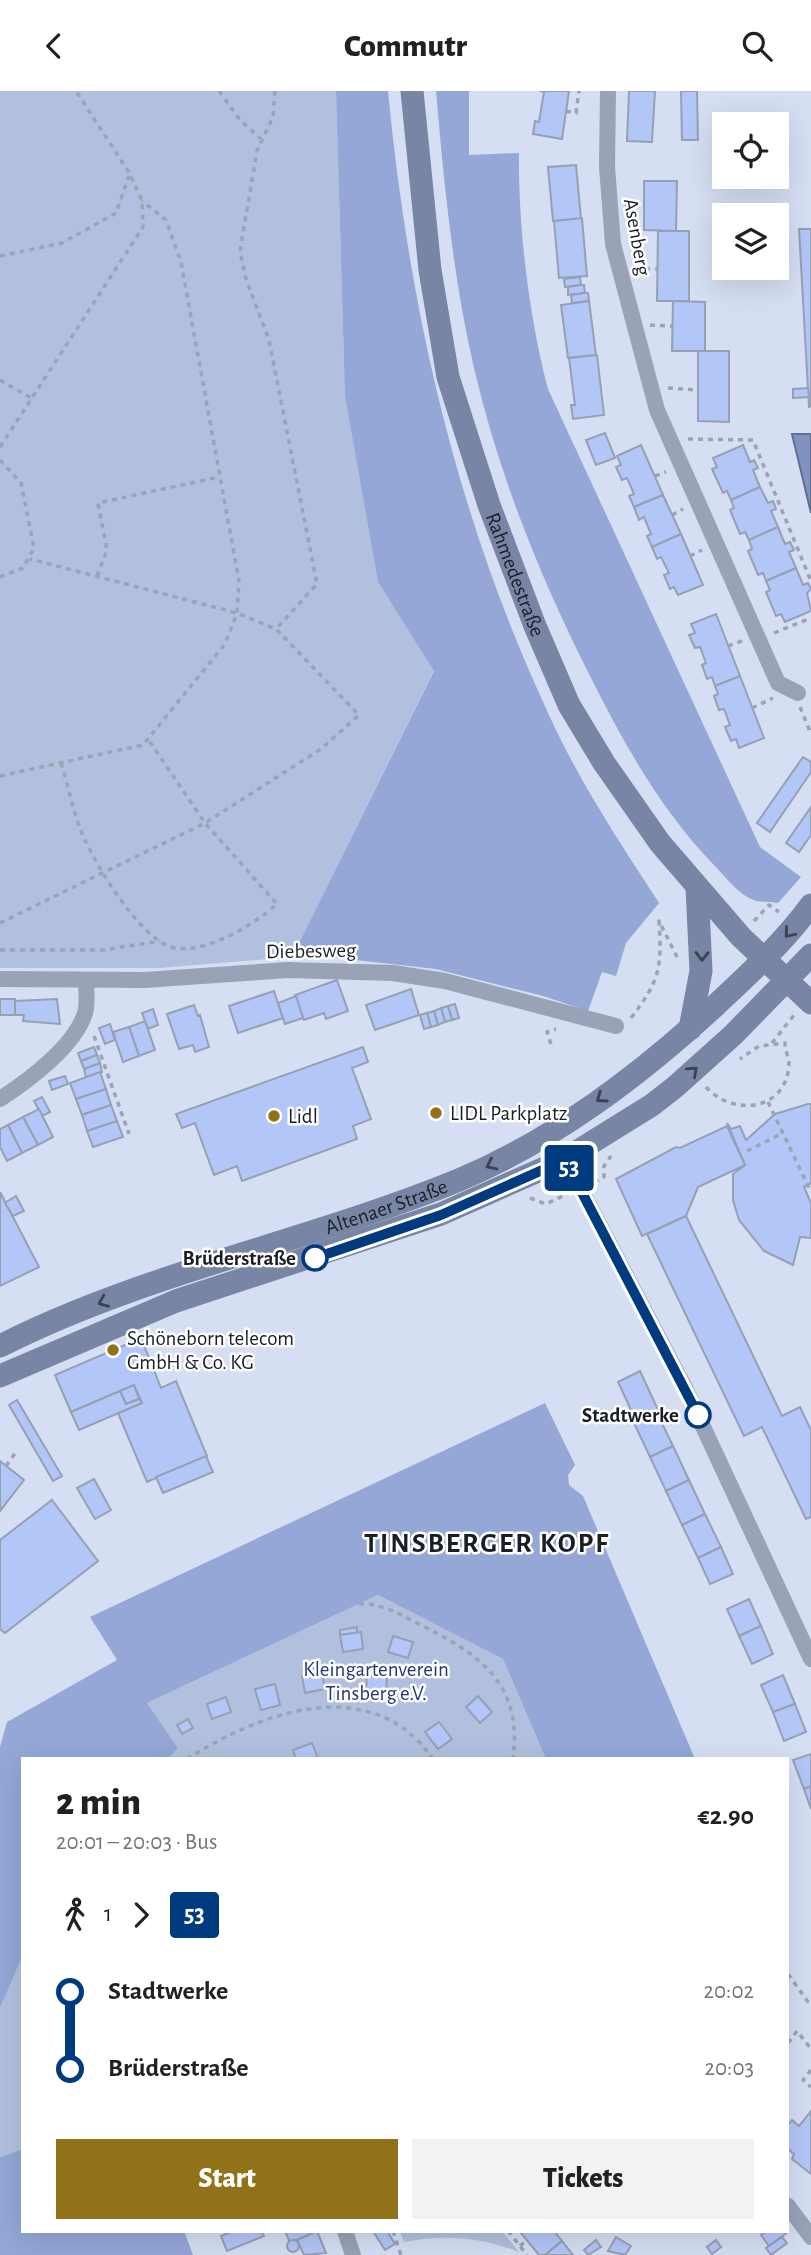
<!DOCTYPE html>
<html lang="en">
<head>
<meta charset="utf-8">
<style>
  :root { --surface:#fff; --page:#f2f2f2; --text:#202124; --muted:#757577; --accent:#917218 }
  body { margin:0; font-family:"Alegreya Sans",sans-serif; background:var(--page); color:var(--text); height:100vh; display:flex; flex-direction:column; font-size:26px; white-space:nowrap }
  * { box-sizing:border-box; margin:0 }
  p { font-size:23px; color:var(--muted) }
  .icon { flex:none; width:38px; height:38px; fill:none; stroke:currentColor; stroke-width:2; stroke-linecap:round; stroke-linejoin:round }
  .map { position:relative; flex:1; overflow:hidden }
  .details { position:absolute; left:21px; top:1666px; width:768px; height:476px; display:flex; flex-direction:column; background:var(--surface); border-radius:0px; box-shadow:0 7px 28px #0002 }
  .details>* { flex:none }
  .badge { padding:0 14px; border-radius:5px; font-size:24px; line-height:46px }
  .fabs { position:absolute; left:712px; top:21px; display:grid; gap:14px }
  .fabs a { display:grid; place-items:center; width:77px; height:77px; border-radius:0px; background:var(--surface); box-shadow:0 7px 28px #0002; font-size:35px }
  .map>.badge { position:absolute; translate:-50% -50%; box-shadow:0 0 0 4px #fff }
  .legs { display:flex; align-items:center; gap:10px; height:77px; padding:0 35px; font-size:23px }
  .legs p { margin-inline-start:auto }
  .summary { display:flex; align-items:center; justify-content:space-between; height:119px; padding:0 35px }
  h1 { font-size:38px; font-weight:800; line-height:52px }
  .cta { display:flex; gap:14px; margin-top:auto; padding:14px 35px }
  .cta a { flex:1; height:80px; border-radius:0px; background:var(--accent); color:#fff; font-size:28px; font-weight:800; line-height:80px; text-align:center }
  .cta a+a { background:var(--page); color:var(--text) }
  ul { padding:0 35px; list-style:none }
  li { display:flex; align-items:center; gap:24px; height:77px; font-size:26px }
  li i { display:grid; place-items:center; width:10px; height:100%; margin:0 9px; background:currentColor }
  li i::after { content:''; width:18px; height:18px; margin:-9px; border:5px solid; border-radius:50%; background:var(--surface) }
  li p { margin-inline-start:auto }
  li:first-child i { background:linear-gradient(#0000 50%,currentColor 0) }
  li:last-child i { background:linear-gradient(currentColor 50%,#0000 0) }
  header { display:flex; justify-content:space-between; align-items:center; height:91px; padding:0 35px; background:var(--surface); font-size:32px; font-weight:800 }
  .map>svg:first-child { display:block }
  .green { fill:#b2c0e0 }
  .forest { fill:#94a7d7 }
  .water { fill:#7f92c1; stroke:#616f92; stroke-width:2 }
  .building { fill:#b2c6f8; stroke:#979fb3; stroke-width:2 }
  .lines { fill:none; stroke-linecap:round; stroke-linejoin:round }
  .path { stroke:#9ca3b4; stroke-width:3.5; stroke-dasharray:5 5; stroke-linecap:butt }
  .minor { stroke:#9aa2b8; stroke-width:16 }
  .secondary { stroke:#7885a4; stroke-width:23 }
  .oneway { stroke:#3c4251 }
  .line-1-casing { stroke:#fff; stroke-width:16 }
  .line-1 { stroke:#003b80; stroke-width:10 }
  .poi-dot { fill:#917218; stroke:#fff; stroke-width:2.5 }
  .stop-1-dot { fill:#fff; stroke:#003b80; stroke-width:3.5 }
  .labels { text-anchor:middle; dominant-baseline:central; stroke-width:5; stroke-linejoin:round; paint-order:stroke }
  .street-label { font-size:21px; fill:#1b1e25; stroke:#fff }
  .poi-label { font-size:21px; fill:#1b1e25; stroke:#fff; text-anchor:start }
  .stop-label { font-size:21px; font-weight:bold; fill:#1b1e25; stroke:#fff; text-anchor:end }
  .park-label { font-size:21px; fill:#273974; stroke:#fff }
  .district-label { font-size:28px; font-weight:bold; letter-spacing:2px; fill:#1b1e25; stroke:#fff }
</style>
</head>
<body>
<header><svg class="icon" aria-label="back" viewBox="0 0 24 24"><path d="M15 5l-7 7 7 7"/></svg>Commutr<svg class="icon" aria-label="search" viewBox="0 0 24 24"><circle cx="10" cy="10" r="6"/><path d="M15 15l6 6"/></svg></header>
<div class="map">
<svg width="811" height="2164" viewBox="0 0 811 2164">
  <rect width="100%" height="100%" fill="#d5def3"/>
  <g class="green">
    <path d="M0,0H336L345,306L378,491L434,579L292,866L160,877H0Z"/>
    <path d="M378,1504L503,1568L546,1668H168L178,1657L147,1612Z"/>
    <path d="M23,1864V2058L0,2066V1917Z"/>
    <path d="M400,2140H502L519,2161C481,2146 444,2143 404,2151Z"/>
  </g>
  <g class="forest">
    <path d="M336,0H388C409,218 456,425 549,624C579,690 620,752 659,812L626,852L616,885L602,881L588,920L543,905L436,878L310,864L292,866L434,580L378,491L345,306Z"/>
    <path d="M436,0H469V64L519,62C518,135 529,227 548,298L760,756L801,786L778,812C771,811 763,811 757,810C740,806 725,785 713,773C660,718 623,651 589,583C540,486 499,384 474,277C453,187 444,92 436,0Z"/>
    <path d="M545,1312L575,1374L568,1384L569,1394L583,1405L695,1668H546L503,1568L378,1504L147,1612L178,1657L168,1668H23V1864L0,1917V1656L7,1631L117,1569L90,1526Z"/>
    <path d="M23,2058V2140H184L193,2164H0V2066Z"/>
  </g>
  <path class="water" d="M792,343H811V422Z"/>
  <g class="building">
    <path d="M569,0L562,48L533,43L535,30L539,31L544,1L540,0Z"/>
    <path d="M629,0H655L652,51L627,50Z"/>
    <path d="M681,0H697L698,49H682Z"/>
    <path d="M576,74L581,128L553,130L548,76Z"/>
    <path d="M644,90H677L676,140L644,139Z"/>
    <path d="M582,127L587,185L559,187L554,130Z"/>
    <path d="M799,138H811V315L809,316Z"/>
    <path d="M658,140H689V210H657Z"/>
    <path d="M580,186L581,194L565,196L564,188Z"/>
    <path d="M581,194H584L585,202L568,204V196Z"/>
    <path d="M585,202H588L589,210L572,212L571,204Z"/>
    <path d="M589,210L596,264L568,267L561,214Z"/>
    <path d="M673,210L705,211V260H672Z"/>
    <path d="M698,260H729V331L698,330Z"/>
    <path d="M597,264L604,324L573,328L571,314H575L569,267Z"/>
    <path d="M808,297L809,306L793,307V298Z"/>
    <path d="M605,342L615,367L596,374L586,349Z"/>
    <path d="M641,354L663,404L634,416L629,405L634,403L627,387L622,389L616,376L621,374L617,365Z"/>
    <path d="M743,354L750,371L754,369L758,377L753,379L760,396L731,409L727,400L723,402L712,378L717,376L713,367Z"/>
    <path d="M760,396L768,412L773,410L776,418L771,420L778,436L749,449L745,441L740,443L730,419L734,417L731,409Z"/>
    <path d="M663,404L681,443L652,456L647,445L651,443L644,426L639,429L634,416Z"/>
    <path d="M778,436L785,453L790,451L794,459L789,461L796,477L766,490L763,482L758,484L748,460L752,458L749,449Z"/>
    <path d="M681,443L703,494L678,504L674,496L670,498L664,484L669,482L661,466L657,468L652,456Z"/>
    <path d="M796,477L803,494L808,492L811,498L807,502L811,520L785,531L781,523L776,525L766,501L770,499L766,490Z"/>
    <path d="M716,523L740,585L715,595L712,586L707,588L702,574L706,572L700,556L695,557L689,544L695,542L691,533Z"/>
    <path d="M740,585L764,647L739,657L736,648L731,650L725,636L730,634L724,618L719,619L714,605L718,603L715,595Z"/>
    <path d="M803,666L811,671V681L770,741L757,732Z"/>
    <path d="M811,716V744L799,761L786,752Z"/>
    <path d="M337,889L348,920L326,928L324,922L304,929L295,904Z"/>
    <path d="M411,898L419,924L375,939L366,914Z"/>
    <path d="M274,900L283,927L238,942L229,915Z"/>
    <path d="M296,905L303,927L285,933L278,912Z"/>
    <rect x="0" y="908" width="15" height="16"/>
    <path d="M57,908L60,933L23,930L24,924H15V910Z"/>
    <path d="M455,913L459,927L452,929L448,915Z"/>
    <path d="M194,914L198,925L200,924L209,956L195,961L193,954L179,958L167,923Z"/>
    <path d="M448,915L452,929L445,931L441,917Z"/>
    <path d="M441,917L445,931L438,934L434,920Z"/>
    <path d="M153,918L158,934L148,938L142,922Z"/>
    <path d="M434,920L438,934L431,936L427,922Z"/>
    <path d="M427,922L431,936L424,938L420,924Z"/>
    <path d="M145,930L155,959L139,965L129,936Z"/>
    <path d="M110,933L115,949L105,953L99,937Z"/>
    <path d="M129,936L139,965L123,971L113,941Z"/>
    <path d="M94,956L97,964L81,970L78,962Z"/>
    <path d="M363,956L368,971L352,977L371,1028L353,1035L357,1048L242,1090L237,1075L214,1084L195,1032L182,1037L176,1023Z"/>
    <path d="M97,964L100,972L84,978L81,970Z"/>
    <path d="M100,972L102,981L86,986L84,978Z"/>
    <path d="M100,981L106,998L76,1008L70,992Z"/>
    <path d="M65,985L68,993L52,999L49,990Z"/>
    <path d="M106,998L111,1014L82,1024L76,1008Z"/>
    <path d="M42,1006L50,1021L42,1025L34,1010Z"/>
    <path d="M808,1013H811V1092L804,1096L811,1112V1147L800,1146L793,1174L764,1160L739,1129L733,1109V1083L745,1074L727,1032L731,1038L740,1035L746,1049L775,1023Z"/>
    <path d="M111,1014L117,1030L87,1040L82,1024Z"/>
    <path d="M39,1018L53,1046L38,1054L23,1026Z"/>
    <path d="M23,1026L38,1054L22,1062L8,1034Z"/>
    <path d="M117,1030L123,1046L93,1056L87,1040Z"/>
    <path d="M8,1034L22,1062L7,1070L0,1056V1038Z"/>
    <path d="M727,1035L745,1074L698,1096L686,1125L642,1145L616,1088L676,1056L680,1057Z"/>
    <path d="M0,1101L39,1176L0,1195Z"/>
    <path d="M16,1105L24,1120L13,1125L5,1112Z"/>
    <path d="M686,1125L782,1325L800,1316L811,1339V1426L806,1428L762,1336L744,1345L647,1143Z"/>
    <path d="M141,1247L161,1297L176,1290L207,1365L147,1391L118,1322L142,1312L134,1294L71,1321L55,1284Z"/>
    <path d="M640,1280L659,1321L637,1332L618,1291Z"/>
    <path d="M134,1294L139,1308L126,1313L120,1300Z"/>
    <path d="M120,1300L126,1313L139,1308L142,1312L79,1339L71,1321Z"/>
    <path d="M17,1309L62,1385L53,1390L9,1314Z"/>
    <path d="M657,1322L673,1355L650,1366L634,1332Z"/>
    <path d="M673,1355L689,1389L666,1400L650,1366Z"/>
    <path d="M206,1365L213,1381L163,1402L156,1386Z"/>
    <path d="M0,1370L24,1389L0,1420Z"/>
    <path d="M94,1388L111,1419L95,1428L77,1397Z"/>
    <path d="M689,1389L705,1423L682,1434L666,1400Z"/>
    <path d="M52,1409L98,1470L5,1542L0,1538V1449Z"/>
    <path d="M705,1423L721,1456L698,1467L682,1434Z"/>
    <path d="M721,1456L733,1483L710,1493L698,1467Z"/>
    <path d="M749,1508L761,1535L739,1545L727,1518Z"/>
    <path d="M761,1535L773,1563L752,1573L739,1545Z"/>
    <path d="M357,1536V1542L340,1544V1539Z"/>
    <path d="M361,1541L363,1558L343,1561L340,1544Z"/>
    <path d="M393,1545L413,1551L408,1567L388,1561Z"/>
    <path d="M321,1576L322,1581L305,1584L303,1580Z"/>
    <path d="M371,1580L387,1581V1586L370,1585Z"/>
    <path d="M322,1581L325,1598L305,1602L302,1585Z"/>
    <path d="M783,1584L795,1613L773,1621L761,1594Z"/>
    <path d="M367,1585L387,1586L386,1601L366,1600Z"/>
    <path d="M275,1593L280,1614L261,1619L255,1598Z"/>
    <path d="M478,1605L492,1621L480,1632L466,1616Z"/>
    <path d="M226,1606L231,1621L212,1628L207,1613Z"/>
    <path d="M795,1613L806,1641L784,1650L773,1621Z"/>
    <path d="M188,1628L193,1637L182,1643L177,1634Z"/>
    <path d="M439,1631L452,1648L438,1658L425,1641Z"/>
    <path d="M312,1652L318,1667L296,1668L293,1659Z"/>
    <path d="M811,1663V1695L804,1698L793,1669Z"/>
    <path d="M811,1695V1718L804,1698Z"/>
    <path d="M811,2020V2083L792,2068L794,2063L788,2058V2034L792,2029L799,2035Z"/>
    <path d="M233,2140H262L264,2145L227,2160L221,2145Z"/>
    <path d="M285,2140H317L290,2152Z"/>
    <path d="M317,2140L326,2162L304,2164L297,2149Z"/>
    <path d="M373,2140H387L395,2153L385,2159Z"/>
    <path d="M554,2140L562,2150L545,2164H539L520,2141Z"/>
    <path d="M766,2140H788V2141L769,2155L761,2144Z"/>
    <path d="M616,2146L631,2155L625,2164L608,2160Z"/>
    <path d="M782,2146L787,2152L771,2164L766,2157Z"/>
    <path d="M596,2149L601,2156L588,2164L584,2159Z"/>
    <path d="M716,2149L721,2156L712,2163L707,2156Z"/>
    <circle cx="293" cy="2155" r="6"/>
    <path d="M562,2150L573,2164H545Z"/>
  </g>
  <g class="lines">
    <g class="path">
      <path d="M219,0L240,29L261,48"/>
      <path d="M275,0L273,26L257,60L240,160L246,188L269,249L317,493L276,538"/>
      <path d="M566,20L576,22L579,0"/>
      <path d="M625,114L644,115"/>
      <path d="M0,165L62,152L116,122L129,85"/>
      <path d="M635,178H658"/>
      <path d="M650,234L672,235"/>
      <path d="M0,289L31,307"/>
      <path d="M668,297L698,299"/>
      <path d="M688,348L753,349L811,490"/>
      <path d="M0,356L143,136L142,110L130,83L76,0"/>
      <path d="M0,369L21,392L34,457L23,477L0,486"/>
      <path d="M655,385L666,381"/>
      <path d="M672,424L683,418"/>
      <path d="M690,465L702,459"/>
      <path d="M97,485L107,459L98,412L219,386"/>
      <path d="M774,542L811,527"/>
      <path d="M728,555L742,550"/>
      <path d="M800,616L811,643"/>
      <path d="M752,617L773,607"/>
      <path d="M61,672C69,697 74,726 85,749C99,779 136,839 166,854C197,869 254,834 277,813L205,732L148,648"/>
      <path d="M0,685L143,654L225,553L237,522L239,490L181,171L166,129L142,110"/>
      <path d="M754,830L769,814L779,821"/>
      <path d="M0,832L205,732L321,658L359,624L276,538L237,522L30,468"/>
      <path d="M0,859H103L160,850"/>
      <path d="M631,927C660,889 662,877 659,830L679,870"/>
      <path d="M94,945L129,1043"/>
      <path d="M772,952L794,924"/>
      <path d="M551,953L547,941L556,938"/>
      <path d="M706,996C733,1026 786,1020 789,974C789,967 785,959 785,952L759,955L740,968"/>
      <path d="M768,1011L811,1101"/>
      <path d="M747,1060L783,1042"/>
      <path d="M594,1091L604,1086V1075L611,1065"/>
      <path d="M530,1107L546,1113L565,1104"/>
      <path d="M6,1375L16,1361"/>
      <path d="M359,1513C382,1512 399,1523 419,1533C479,1563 523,1592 513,1668"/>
      <path d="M187,1668C259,1622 371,1579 433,1668"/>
      <path d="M788,1883L811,1915"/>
      <path d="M788,1952L797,1940L811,1958"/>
      <path d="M811,1979L803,1989L811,1996"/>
      <path d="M393,2140L401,2164"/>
      <path d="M508,2140L527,2164"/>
      <path d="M520,2155L527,2149"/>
    </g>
    <g class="minor">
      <path d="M608,0L607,76L613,153L657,319L778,592L798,602"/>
      <path d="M0,888L145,889L288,879L393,882L445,890L616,935"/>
      <path d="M0,1008C28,990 75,955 85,922C88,913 86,899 86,889"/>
      <path d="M565,1068L686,1299L811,1568"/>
      <path d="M788,2115L811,2146"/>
      <path d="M345,2140L353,2164"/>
    </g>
    <g class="secondary">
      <path id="s1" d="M412,0L430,179L448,286L489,414L535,535L569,614L604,672L660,752L741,846L811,912"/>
      <path d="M690,938L701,880L697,797"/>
      <path id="s2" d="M0,1255C146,1181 308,1151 459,1089C556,1048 640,984 716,914C750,882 784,851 811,814"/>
      <path d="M0,1285L176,1210L441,1123L565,1068L652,1014L675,996L733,944L811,864"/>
    </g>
  </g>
  <defs><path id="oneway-chevron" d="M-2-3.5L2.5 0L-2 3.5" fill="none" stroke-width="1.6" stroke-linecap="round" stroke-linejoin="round" transform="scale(1.75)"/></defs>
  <g class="oneway">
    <use href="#oneway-chevron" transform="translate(789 842) rotate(130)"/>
    <use href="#oneway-chevron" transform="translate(702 865) rotate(91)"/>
    <use href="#oneway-chevron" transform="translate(693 980) rotate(-42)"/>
    <use href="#oneway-chevron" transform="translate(601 1007) rotate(145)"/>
    <use href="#oneway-chevron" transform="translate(491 1074) rotate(154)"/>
    <use href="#oneway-chevron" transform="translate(103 1211) rotate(158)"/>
  </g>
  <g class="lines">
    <g class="line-1-casing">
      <path id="line-1" d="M315,1167L441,1124L565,1069L698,1324"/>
    </g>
    <use href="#line-1" class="line-1"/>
  </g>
  <g class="poi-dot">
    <circle cx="436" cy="1022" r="7"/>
    <circle cx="274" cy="1025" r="7"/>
    <circle cx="113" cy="1259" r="7"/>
  </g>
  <g class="stop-1-dot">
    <circle cx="315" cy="1167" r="12"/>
    <circle cx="698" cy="1324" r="12"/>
  </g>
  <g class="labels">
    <g class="street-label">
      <text transform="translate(637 146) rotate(80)">Asenberg</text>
      <text stroke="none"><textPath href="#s1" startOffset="497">Rahmedestraße</textPath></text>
      <text transform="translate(311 860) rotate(-1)">Diebesweg</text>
      <text stroke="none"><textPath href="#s2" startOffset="411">Altenaer Straße</textPath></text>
    </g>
    <g class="poi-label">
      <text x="450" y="1022">LIDL Parkplatz</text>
      <text x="288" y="1025">Lidl</text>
      <text x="127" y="1247">Schöneborn telecom<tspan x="127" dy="24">GmbH &amp; Co. KG</tspan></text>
    </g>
    <g class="stop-label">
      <text x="296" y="1167">Brüderstraße</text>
      <text x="679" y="1324">Stadtwerke</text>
    </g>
    <g class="park-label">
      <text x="376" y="1578">Kleingartenverein<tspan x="376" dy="24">Tinsberg e.V.</tspan></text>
    </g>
    <g class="district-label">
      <text x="487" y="1453">TINSBERGER KOPF</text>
    </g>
  </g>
</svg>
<div class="fabs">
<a><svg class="icon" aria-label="locate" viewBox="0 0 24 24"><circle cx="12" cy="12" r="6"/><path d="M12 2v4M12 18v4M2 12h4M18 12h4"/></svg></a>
<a><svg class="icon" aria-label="layers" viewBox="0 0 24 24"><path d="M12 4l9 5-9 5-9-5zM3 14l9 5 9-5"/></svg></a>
</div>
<b class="badge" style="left:569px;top:1077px;background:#003b80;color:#fff">53</b>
<section class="details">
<div class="summary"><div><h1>2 min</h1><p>20:01 – 20:03 · Bus</p></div><b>€2.90</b></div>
<div class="legs"><svg class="icon" aria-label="walk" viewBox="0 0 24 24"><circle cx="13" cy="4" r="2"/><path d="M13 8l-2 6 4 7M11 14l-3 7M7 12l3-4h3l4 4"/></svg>1<svg class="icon" aria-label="forward" viewBox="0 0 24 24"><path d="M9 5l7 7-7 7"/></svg><b class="badge" style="background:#003b80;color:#fff">53</b></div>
<ul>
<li><i style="color:#003b80"></i><b>Stadtwerke</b><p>20:02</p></li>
<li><i style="color:#003b80"></i><b>Brüderstraße</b><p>20:03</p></li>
</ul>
<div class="cta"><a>Start</a><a>Tickets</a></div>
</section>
</div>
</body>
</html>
